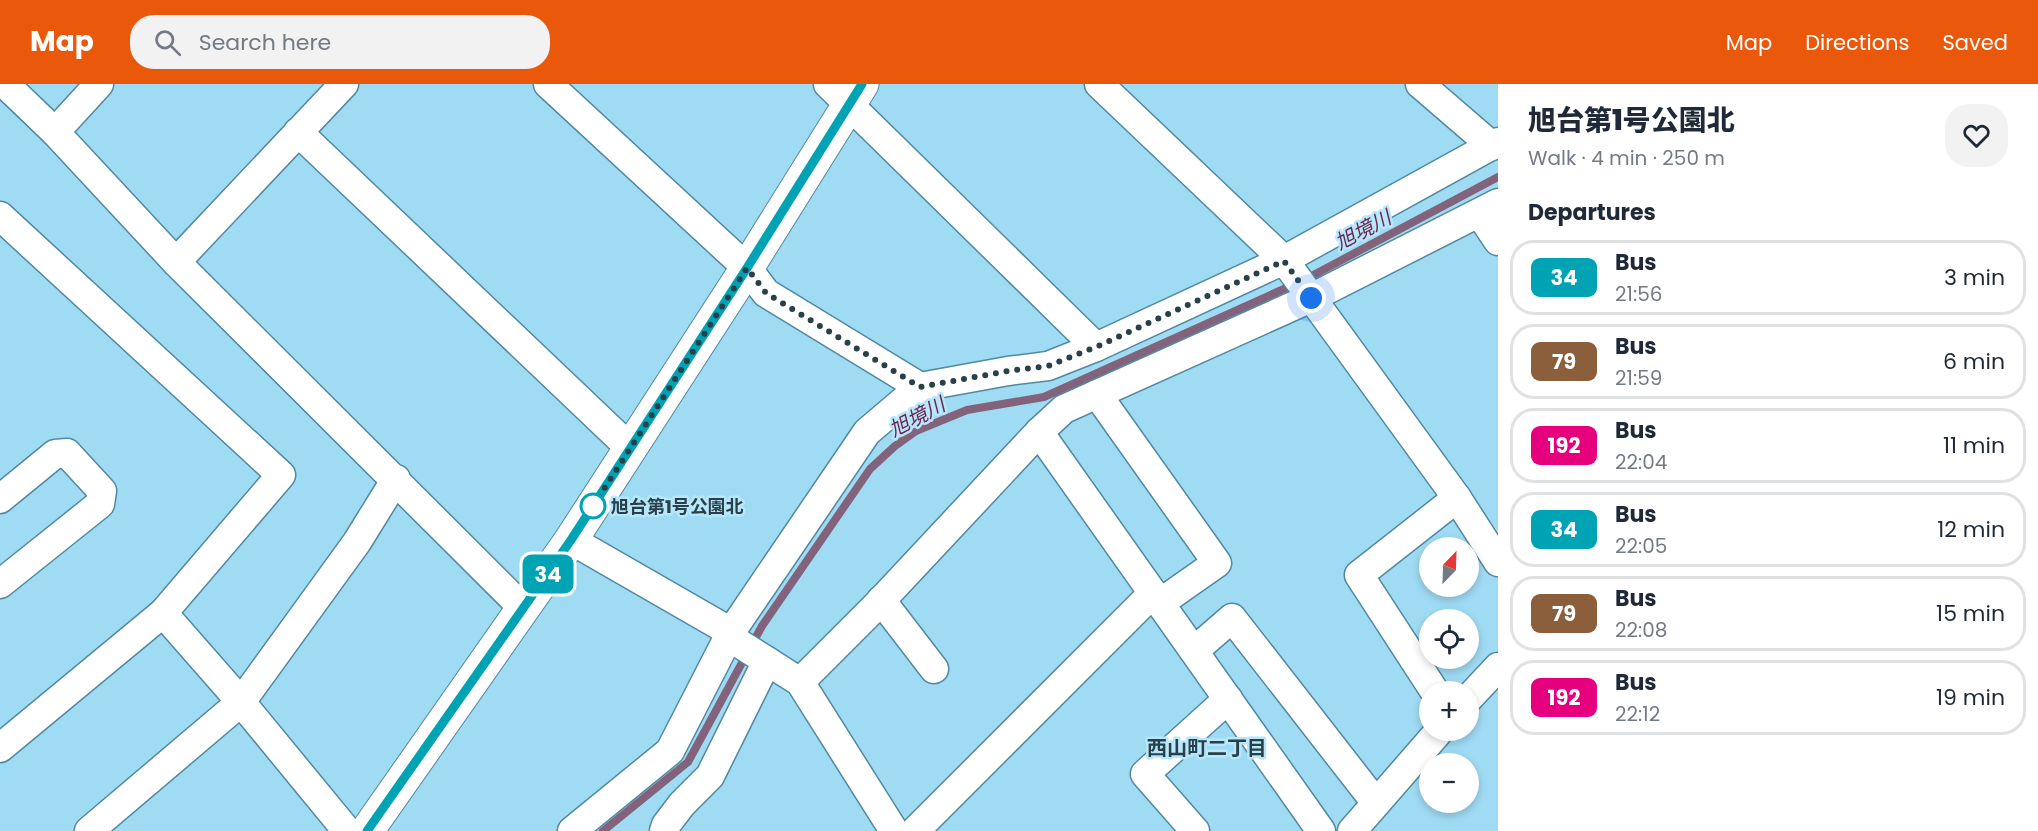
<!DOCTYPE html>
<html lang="en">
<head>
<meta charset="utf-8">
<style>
  :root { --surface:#fff; --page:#f2f2f3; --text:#1f2937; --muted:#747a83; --line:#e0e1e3; --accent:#ea580c }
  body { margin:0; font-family:Poppins,"Noto Sans JP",sans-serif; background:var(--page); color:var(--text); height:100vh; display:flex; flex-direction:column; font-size:22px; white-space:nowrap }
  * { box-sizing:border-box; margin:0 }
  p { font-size:20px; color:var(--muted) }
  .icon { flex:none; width:33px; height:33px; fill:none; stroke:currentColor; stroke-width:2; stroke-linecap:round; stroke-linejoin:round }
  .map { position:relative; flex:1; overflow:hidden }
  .side { display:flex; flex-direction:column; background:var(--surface); width:540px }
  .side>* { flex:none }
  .badge { padding:0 12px; border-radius:9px; font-size:21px; line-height:39px }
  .needle { width:39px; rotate:23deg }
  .fabs { position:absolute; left:1419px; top:453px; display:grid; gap:12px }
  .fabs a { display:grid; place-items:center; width:60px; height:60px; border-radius:50%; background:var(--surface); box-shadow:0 3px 9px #0003; font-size:30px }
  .you { position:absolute; width:30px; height:30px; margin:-15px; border:4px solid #fff; border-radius:50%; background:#1a73e8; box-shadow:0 0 0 9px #1a73e833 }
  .map>.badge { position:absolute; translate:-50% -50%; box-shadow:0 0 0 3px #fff }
  h2 { padding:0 30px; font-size:22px; line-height:54px }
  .round { display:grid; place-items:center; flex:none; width:63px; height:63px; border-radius:24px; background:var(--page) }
  .headline { display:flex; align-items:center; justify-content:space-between; height:102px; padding:0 30px }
  h1 { font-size:28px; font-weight:800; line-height:45px }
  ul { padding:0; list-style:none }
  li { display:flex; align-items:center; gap:18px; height:75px; margin:0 12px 9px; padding:0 18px; border:3px solid var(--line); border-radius:24px }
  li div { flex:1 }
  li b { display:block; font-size:22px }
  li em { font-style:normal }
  li .badge { min-width:66px; font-weight:700; text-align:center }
  header { display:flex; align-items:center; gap:36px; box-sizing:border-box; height:84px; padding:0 30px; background:var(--accent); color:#fff }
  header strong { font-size:28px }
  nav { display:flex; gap:33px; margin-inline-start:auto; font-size:21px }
  .search { width:420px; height:54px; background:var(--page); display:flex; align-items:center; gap:15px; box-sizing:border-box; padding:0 21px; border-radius:24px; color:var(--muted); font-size:22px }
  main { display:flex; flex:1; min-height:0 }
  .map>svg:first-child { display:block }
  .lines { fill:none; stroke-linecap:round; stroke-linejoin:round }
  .stream { stroke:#83637b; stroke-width:8 }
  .street-casing { stroke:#5189a0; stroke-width:31 }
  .secondary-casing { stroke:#5189a0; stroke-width:35 }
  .street { stroke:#fff; stroke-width:28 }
  .secondary { stroke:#fff; stroke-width:33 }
  .line-casing { stroke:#fff; stroke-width:14 }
  .line { stroke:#00a3b4; stroke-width:9 }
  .walk { stroke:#28404a; stroke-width:6; stroke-dasharray:0 10.8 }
  .stop-dot { fill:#fff; stroke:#00a3b4; stroke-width:3 }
  .labels { text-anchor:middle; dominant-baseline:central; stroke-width:5; stroke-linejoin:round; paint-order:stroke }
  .stop-label { font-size:18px; font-weight:bold; fill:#28404a; stroke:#b8e6fa; text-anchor:start }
  .water-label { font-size:20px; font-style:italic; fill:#6b2650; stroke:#b8e6fa }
  .neighbourhood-label { font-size:20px; font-weight:bold; fill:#28404a; stroke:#b8e6fa }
</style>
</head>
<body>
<header>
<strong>Map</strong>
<div class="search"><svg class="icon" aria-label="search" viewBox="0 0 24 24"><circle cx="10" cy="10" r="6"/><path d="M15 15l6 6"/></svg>Search here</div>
<nav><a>Map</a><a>Directions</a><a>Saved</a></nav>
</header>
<main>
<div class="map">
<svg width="1498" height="747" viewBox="0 0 1498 747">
  <rect width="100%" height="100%" fill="#a0dbf4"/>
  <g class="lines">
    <g class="stream">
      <path d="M1306,195L1498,93"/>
      <path d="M603,747L688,678L762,542L870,385L895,362L916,347L967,326L1044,313L1295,200"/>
    </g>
    <g class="street-casing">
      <g id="street">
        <path d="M5,0L55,48L176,178L524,525"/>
        <path d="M548,0L747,184L766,209L920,303"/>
        <path d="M828,0L1096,263"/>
        <path d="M1099,0L1284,176L1457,414L1498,478"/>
        <path d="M1420,0L1492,62"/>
        <path d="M55,48L99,0"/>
        <path d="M298,48L630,364"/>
        <path d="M1480,130L1498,157"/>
        <path d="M0,132L281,391L163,529L0,664"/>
        <path d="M176,178L344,0"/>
        <path d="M1097,310L1217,479L1160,519"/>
        <path d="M1039,348L1321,747"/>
        <path d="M0,415L55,370L67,369L102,407L100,420L0,500"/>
        <path d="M571,456L731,548"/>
        <path d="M881,516L934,585"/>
        <path d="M163,529L241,618L347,747"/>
        <path d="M729,553L800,598L894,747"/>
        <path d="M1194,567L1232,534L1376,719"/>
        <path d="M800,598L878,520L1039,348L1064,325L1311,214L1498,119"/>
        <path d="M1435,608L1359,491L1457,414"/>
        <path d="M1468,615L1498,583"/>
        <path d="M89,747L241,618L357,458L396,395"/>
        <path d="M572,747L670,667L731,548L867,348L920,303L1008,287L1048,282L1096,263L1284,176L1498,58"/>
        <path d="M664,747L666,741L682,720L710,692L767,577"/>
        <path d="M915,747L1153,509"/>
        <path d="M1195,747L1145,690L1228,615"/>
        <path d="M1352,747L1440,646"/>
      </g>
    </g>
    <g class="secondary-casing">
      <path id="secondary" d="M367,747L571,456L747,184L862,0"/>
    </g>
    <use href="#street" class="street"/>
    <use href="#secondary" class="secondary"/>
  </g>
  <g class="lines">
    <g class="line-casing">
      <path id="line" d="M367,747L571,456L747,184L862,0"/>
    </g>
    <use href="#line" class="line"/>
    <path class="walk" d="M593,422L747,184L766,209L920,303L1008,287L1048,282L1096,263L1284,177L1311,214"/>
  </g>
  <circle class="stop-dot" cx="593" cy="422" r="12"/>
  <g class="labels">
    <g class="stop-label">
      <text x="611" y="422">旭台第1号公園北</text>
    </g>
    <g class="water-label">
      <text transform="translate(1363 146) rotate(-28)">旭境川</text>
      <text transform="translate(917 333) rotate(-28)">旭境川</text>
    </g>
    <g class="neighbourhood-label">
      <text x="1207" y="664">西山町二丁目</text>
    </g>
  </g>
</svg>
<div class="fabs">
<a><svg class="needle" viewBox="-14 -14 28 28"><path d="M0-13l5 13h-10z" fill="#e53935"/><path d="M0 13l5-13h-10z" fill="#747a83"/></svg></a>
<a><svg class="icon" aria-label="locate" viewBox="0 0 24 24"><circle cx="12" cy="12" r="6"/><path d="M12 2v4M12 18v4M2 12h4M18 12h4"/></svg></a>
<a>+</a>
<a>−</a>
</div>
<div class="you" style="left:1311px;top:214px"></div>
<b class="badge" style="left:548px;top:490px;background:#00a3b4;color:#fff">34</b>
</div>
<section class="side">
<div class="headline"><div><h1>旭台第1号公園北</h1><p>Walk · 4 min · 250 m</p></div><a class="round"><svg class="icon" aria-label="heart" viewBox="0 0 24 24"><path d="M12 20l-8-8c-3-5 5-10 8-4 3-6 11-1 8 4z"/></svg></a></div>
<h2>Departures</h2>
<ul>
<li><span class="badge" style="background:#00a3b4;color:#fff">34</span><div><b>Bus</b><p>21:56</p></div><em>3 min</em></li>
<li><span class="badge" style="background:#8b5e3c;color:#fff">79</span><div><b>Bus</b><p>21:59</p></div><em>6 min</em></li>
<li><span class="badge" style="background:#e6007e;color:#fff">192</span><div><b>Bus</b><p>22:04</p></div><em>11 min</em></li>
<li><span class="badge" style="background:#00a3b4;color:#fff">34</span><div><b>Bus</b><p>22:05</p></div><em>12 min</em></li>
<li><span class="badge" style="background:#8b5e3c;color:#fff">79</span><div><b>Bus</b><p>22:08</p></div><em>15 min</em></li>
<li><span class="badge" style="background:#e6007e;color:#fff">192</span><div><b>Bus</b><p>22:12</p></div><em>19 min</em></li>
</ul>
</section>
</main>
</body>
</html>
